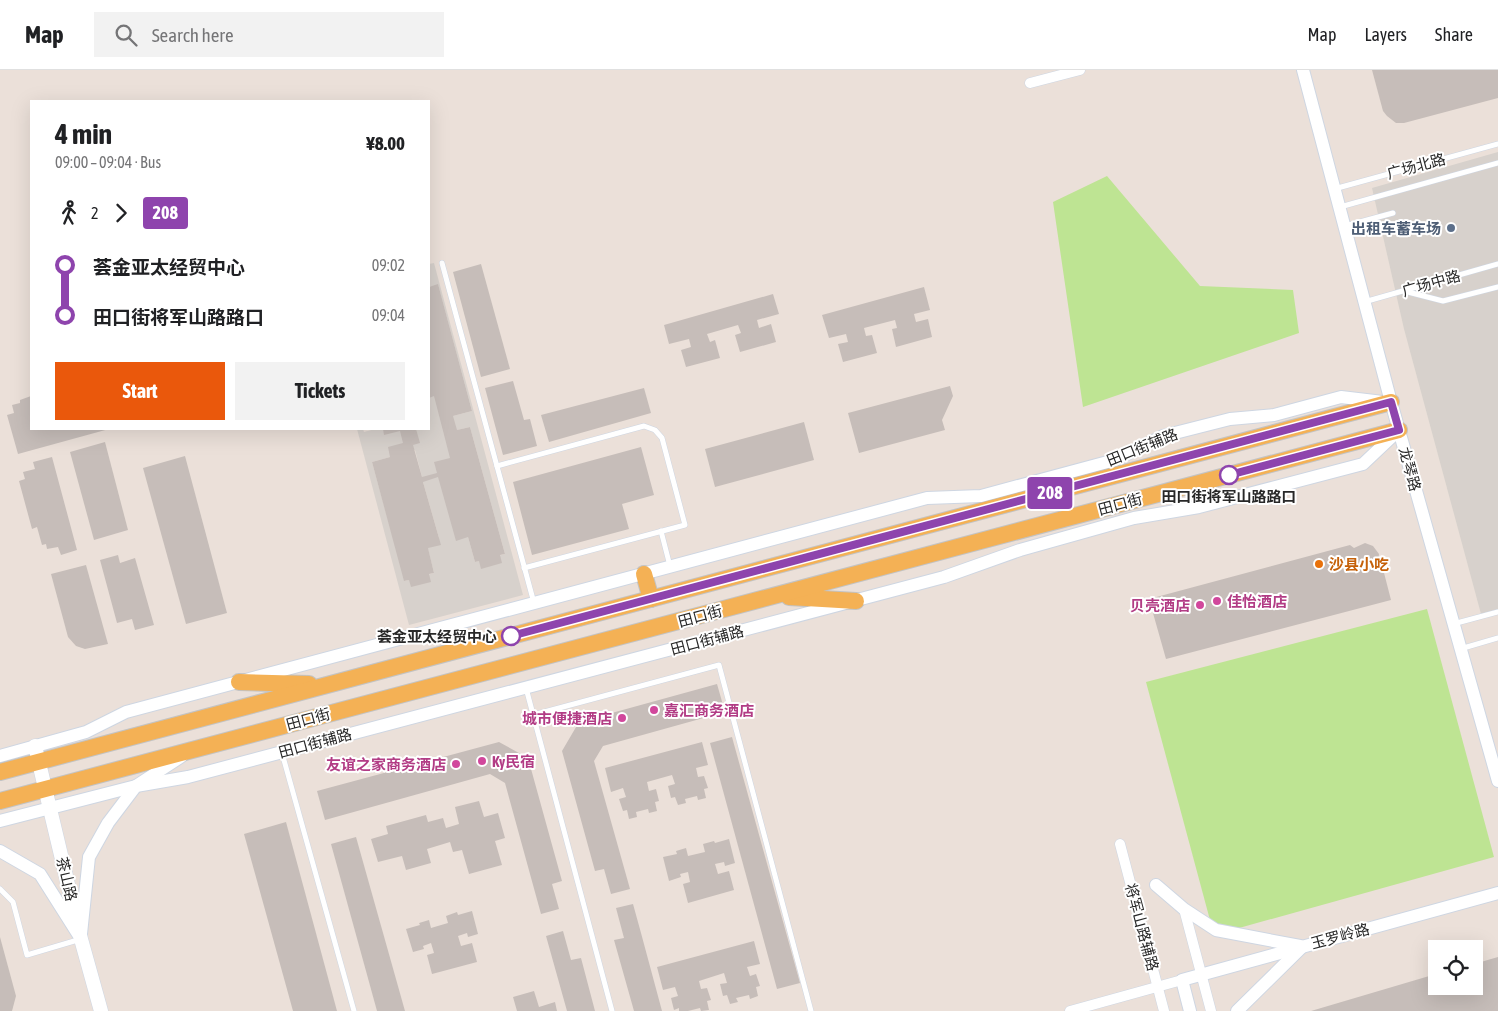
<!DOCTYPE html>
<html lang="en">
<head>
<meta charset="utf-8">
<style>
  :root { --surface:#fff; --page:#f2f2f2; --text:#202124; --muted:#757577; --line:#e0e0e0; --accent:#ea580c }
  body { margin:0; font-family:"Asap Condensed","Noto Sans SC",sans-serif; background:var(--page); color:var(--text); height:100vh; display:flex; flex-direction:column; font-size:19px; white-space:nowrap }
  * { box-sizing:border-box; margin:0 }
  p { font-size:16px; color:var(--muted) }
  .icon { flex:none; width:28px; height:28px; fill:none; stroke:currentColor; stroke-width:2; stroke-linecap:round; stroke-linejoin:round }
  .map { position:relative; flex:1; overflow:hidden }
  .drawer { position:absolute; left:30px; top:30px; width:400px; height:330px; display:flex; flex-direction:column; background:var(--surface); border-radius:0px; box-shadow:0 5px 20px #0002 }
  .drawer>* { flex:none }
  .badge { padding:0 10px; border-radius:4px; font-size:18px; line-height:32px }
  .tools { position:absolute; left:1428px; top:870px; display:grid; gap:10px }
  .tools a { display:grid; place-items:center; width:55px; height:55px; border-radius:0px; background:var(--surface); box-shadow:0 5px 20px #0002; font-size:25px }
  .map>.badge { position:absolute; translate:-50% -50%; box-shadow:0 0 0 2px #fff }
  .legs { display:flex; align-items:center; gap:8px; height:55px; padding:0 25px; font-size:16px }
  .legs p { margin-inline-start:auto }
  .headline { display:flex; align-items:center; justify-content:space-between; height:85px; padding:0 25px }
  h1 { font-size:28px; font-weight:700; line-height:38px }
  .button { display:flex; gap:10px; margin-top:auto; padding:10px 25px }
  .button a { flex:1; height:58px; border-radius:0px; background:var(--accent); color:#fff; font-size:20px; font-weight:700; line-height:58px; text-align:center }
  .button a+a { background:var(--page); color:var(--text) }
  ul { padding:0 25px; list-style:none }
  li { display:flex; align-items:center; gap:18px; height:50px; font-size:19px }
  li i { display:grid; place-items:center; width:8px; height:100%; margin:0 6px; background:currentColor }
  li i::after { content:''; width:12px; height:12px; margin:-6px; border:4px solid; border-radius:50%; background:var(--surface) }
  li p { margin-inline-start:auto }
  li:first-child i { background:linear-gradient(#0000 50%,currentColor 0) }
  li:last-child i { background:linear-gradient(currentColor 50%,#0000 0) }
  header { display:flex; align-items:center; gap:30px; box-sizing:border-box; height:70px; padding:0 25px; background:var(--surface); border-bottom:1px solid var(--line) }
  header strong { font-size:24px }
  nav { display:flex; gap:28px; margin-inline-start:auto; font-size:18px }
  .search { width:350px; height:45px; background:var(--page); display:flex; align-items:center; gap:12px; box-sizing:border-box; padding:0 18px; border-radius:0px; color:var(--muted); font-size:19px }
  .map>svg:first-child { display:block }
  .green { fill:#bee493 }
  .plaza { fill:#d7d1cc; fill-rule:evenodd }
  .building { fill:#c6bdb9 }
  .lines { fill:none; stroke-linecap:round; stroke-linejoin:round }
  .service-casing { stroke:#ced6e2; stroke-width:6 }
  .minor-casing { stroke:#ced6e2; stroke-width:11 }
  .tertiary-casing { stroke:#ced6e2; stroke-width:14 }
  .secondary-casing { stroke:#ced6e2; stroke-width:15 }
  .primary-casing { stroke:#c3c3c3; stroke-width:18 }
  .service { stroke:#fff; stroke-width:5 }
  .minor { stroke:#fff; stroke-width:10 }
  .tertiary { stroke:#fff; stroke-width:12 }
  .secondary { stroke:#fff; stroke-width:14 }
  .primary { stroke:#f4b155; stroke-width:16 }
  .line-1-casing { stroke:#fff; stroke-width:11 }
  .line-1 { stroke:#8e44ad; stroke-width:8 }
  .service-dot { fill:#5c6f8a; stroke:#fff; stroke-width:2 }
  .stop-1-dot { fill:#fff; stroke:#8e44ad; stroke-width:2.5 }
  .food-dot { fill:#e8710a; stroke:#fff; stroke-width:2 }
  .hotel-dot { fill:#d1479c; stroke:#fff; stroke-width:2 }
  .labels { text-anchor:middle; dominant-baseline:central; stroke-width:4; stroke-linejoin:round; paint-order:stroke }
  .street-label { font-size:15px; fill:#282828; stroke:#fff }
  .service-label { font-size:15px; font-weight:bold; fill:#4e5e75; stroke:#fff; text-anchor:end }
  .stop-label { font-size:15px; font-weight:bold; fill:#282828; stroke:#fff }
  .food-label { font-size:15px; font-weight:bold; fill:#c56008; stroke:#fff; text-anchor:start }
  .hotel-label { font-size:15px; font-weight:bold; fill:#b23c85; stroke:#fff; text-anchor:start }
</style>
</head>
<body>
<header>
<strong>Map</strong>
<div class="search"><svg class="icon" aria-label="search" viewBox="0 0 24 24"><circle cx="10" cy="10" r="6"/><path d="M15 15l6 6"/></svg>Search here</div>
<nav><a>Map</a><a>Layers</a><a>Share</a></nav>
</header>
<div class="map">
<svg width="1498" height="941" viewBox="0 0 1498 941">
  <rect width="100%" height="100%" fill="#ebe0d9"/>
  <g class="green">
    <path d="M1107,106L1200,216L1293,220L1299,263L1083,337L1053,132Z"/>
    <path d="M1427,539L1494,787L1214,865L1146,612Z"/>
  </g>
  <g class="plaza">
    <path d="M1498,82V539L1481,544L1404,259L1372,118Z"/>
    <path d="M434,193L523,525L409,555L357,359H363L364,362L375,359H429V310L432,309L429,296V256L453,346L472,341L438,215L429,217V194ZM470,357L505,484L475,492L468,467L480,464L453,361ZM415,380L422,407L406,411L403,383ZM390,387L428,479L434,503L405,511L372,392ZM423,412L439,468L407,416Z"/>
  </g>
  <g class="building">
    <path d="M1372,0H1498V28L1404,53H1396L1387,46L1383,41Z"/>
    <path d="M481,194L510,299L481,307L453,202Z"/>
    <path d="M438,214L472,341L453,346L457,360L470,357L505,484L500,485L502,493L481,499L479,491L475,492L468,467L456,471L438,407L423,412L441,475L428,478L434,503L429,504L431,512L411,517L409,510L404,511L372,392L390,387L388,377L403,373L400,361L384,365L383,359H416L420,373L413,375L422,407L437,403L434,392L450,388L434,326L429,328V217Z"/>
    <path d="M924,217L930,240L914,244L916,252L928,249L932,267L896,277L892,259L897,258L895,250L864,258L866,266L872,265L877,283L843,292L838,274L848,272L846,264L829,268L822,245Z"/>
    <path d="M773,224L779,244L757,250L759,258L771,254L776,272L740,282L735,265L741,263L738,255L707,264L710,272L715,270L720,288L686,297L681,280L691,277L689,269L669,274L664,255Z"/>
    <path d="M513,311L524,350L530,349L537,376L503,385L485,318Z"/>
    <path d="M950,316L953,326L942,350L945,360L859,383L848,343Z"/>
    <path d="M644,318L651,343L549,372L541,345Z"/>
    <path d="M31,326V359H109L18,384L7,345L14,343L12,335L20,333V330Z"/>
    <path d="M804,352L814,390L715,417L705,379Z"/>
    <path d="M105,372L128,460L94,470L70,382Z"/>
    <path d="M641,377L654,425L622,434L629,459L532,485L513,412Z"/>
    <path d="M185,386L227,543L186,554L143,398Z"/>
    <path d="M52,387L77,480L61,485L58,477L47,479L46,474L42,475L37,457L32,459L19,411L25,409L23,402L35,399L33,392Z"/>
    <path d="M1365,473L1373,476L1379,484L1378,493L1382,495L1391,530L1166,589L1149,529L1350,475L1354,478Z"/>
    <path d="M118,485L120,493L135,488L154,555L135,560L132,549L117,553L100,490Z"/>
    <path d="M86,495L108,574L85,579L76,576L68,567L51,504Z"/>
    <path d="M717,614L725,642L603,676L594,691L630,819L611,824L604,799L595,801L562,681L579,652Z"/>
    <path d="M732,667L800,913L777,919L710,673Z"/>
    <path d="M499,672L528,688L562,811L552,814L559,839L541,844L505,713L490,704L325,750L317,721Z"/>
    <path d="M702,672L708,695L696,698L698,707L704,706L708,718L704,719L706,728L698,730L697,726L685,729L686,733L678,735L675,727L671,728L668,716L675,714L672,705L647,712L649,721L656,719L659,731L655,732L657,741L649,743L648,739L636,742L637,747L629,749L627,740L623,741L619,729L626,727L623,718L611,722L605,698Z"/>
    <path d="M479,731L484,747L498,743L505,768L495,771L502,795L469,804L462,780L453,782L450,772L427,779L431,793L406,800L402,786L378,792L371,769L388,764L386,756L426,745L428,752L443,748L446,758L459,754L455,737Z"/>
    <path d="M286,752L337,941H293L244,764Z"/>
    <path d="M356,767L405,941H377L331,774Z"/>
    <path d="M729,769L735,793L725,796L724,792L715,794L718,804L729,801L734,820L688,833L683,814L690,812L688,802L680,804L681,807L669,811L663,787L677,784L676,781L686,778L688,786L705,782L703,774L714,771L715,773Z"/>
    <path d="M633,834L641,863L662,941H634L614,870L624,868L616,838Z"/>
    <path d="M472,841L478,864L468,867L467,863L458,866L461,876L472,873L477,892L432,904L427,885L434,883L431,873L423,876L424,879L413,882L406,859L420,855L419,853L429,850L431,858L448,853L446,846L457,842L458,845Z"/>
    <path d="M563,861L571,890L581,888L595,941H567L546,866Z"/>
    <path d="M0,867L16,926L12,941H0Z"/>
    <path d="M754,871L760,894L747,897L750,906L756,904L760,916L756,917L758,926L750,929L749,925L736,928L738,932L730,934L727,925L723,926L720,914L727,913L724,903L699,911L701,919L707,918L711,930L707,931L709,940L701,941L700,938L688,941H679V938L674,940L671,928L678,926L675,917L663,920L657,897Z"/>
    <path d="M1498,887V941H1311L1436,904V916H1474V894Z"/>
    <path d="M534,921L539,937L555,932L557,941H517L513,927Z"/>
  </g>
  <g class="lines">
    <g class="service-casing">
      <g id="service">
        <path d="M1334,119L1498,74"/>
        <path d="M1340,137L1498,93"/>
        <path d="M1345,156L1393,143"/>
        <path d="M442,193L534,533"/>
        <path d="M1404,221L1443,231L1498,217"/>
        <path d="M1364,232L1498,194"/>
        <path d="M497,396L644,356L655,360L662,368L685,455L524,498"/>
        <path d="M661,461L670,496"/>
        <path d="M1453,554L1498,542"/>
        <path d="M1460,579L1498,568"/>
        <path d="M526,618L612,941"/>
        <path d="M533,645L719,595L811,941"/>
        <path d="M282,683L354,941"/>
        <path d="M0,819L13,832L27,885L81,869"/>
      </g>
    </g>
    <g class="minor-casing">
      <g id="minor">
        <path d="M1030,13L1080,0"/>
        <path d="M1120,774L1164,941"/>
        <path d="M1184,839L1211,941"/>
        <path d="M1070,941L1182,910"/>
      </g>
    </g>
    <g class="tertiary-casing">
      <g id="tertiary">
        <path d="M1303,0L1391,332L1498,711"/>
        <path d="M0,686L86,662L126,642L927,428L981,426L1115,390L1163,366L1230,349L1274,345L1341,327L1383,332"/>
        <path d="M0,751L136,716L188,707L944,507L1020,480L1134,448L1199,437L1363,394L1399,360"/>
        <path d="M0,781L40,804L78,864"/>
        <path d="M1156,815L1184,839L1216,860L1300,876"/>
        <path d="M81,864L89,787L108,753L136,716L182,686"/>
        <path d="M1190,941L1182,910L1498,823"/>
        <path d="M1237,941L1301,878"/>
      </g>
    </g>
    <g class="secondary-casing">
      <path id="secondary" d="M35,676L81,869L101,941"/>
    </g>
    <g class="primary-casing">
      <g id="primary">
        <path d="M644,504L651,529"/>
        <path d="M789,527L856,531"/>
        <path d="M239,612L309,614"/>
        <path d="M0,702L1391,332"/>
        <path d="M0,731L1399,360"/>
      </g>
    </g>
    <use href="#service" class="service"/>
    <use href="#minor" class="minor"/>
    <use href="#tertiary" class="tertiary"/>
    <use href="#secondary" class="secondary"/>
    <use href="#primary" class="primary"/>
  </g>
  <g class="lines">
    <g class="line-1-casing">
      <path id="line-1" d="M511,566L1391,332L1399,360L1229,405"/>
    </g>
    <use href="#line-1" class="line-1"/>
  </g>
  <circle class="service-dot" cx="1451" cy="158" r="5"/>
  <g class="stop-1-dot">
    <circle cx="1229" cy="405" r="9"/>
    <circle cx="511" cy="566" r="9"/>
  </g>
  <circle class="food-dot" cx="1319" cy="494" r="5"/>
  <g class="hotel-dot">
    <circle cx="1217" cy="531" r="5"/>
    <circle cx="1200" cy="535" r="5"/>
    <circle cx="654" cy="640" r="5"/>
    <circle cx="622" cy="648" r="5"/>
    <circle cx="482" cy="691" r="5"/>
    <circle cx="456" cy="694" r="5"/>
  </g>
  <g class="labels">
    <g class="street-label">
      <text transform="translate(1416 96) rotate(-15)">广场北路</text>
      <text transform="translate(1431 213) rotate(-16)">广场中路</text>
      <text transform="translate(1142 377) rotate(-22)">田口街辅路</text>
      <text transform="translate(1410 399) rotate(75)">龙琴路</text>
      <text transform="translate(1120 434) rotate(-15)">田口街</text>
      <text transform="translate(700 546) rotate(-15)">田口街</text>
      <text transform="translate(707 570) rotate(-15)">田口街辅路</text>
      <text transform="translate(308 649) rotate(-15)">田口街</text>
      <text transform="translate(315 673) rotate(-15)">田口街辅路</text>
      <text transform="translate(67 809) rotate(77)">茶山路</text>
      <text transform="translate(1142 857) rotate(75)">将军山路辅路</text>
      <text transform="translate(1340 866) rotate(-15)">玉罗岭路</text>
    </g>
    <g class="service-label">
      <text x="1441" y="158">出租车蓄车场</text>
    </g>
    <g class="stop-label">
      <text x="1229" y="426">田口街将军山路路口</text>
      <text x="497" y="566" text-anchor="end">荟金亚太经贸中心</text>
    </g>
    <g class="food-label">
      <text x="1329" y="494">沙县小吃</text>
    </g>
    <g class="hotel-label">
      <text x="1227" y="531">佳怡酒店</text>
      <text x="1190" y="535" text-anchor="end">贝壳酒店</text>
      <text x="664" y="640">嘉汇商务酒店</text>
      <text x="612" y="648" text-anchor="end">城市便捷酒店</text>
      <text x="492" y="691">Ky民宿</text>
      <text x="446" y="694" text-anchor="end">友谊之家商务酒店</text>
    </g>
  </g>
</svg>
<div class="tools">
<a><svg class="icon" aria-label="locate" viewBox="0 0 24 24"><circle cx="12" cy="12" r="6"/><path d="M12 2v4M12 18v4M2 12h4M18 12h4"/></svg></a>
</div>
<b class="badge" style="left:1050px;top:423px;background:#8e44ad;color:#fff">208</b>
<section class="drawer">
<div class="headline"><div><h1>4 min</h1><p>09:00 – 09:04 · Bus</p></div><b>¥8.00</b></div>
<div class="legs"><svg class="icon" aria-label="walk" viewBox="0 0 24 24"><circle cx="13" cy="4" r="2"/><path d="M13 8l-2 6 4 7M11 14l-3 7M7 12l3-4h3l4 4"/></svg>2<svg class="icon" aria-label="forward" viewBox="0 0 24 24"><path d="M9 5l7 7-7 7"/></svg><b class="badge" style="background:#8e44ad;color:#fff">208</b></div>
<ul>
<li><i style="color:#8e44ad"></i><b>荟金亚太经贸中心</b><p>09:02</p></li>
<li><i style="color:#8e44ad"></i><b>田口街将军山路路口</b><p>09:04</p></li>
</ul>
<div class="button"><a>Start</a><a>Tickets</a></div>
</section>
</div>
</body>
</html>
